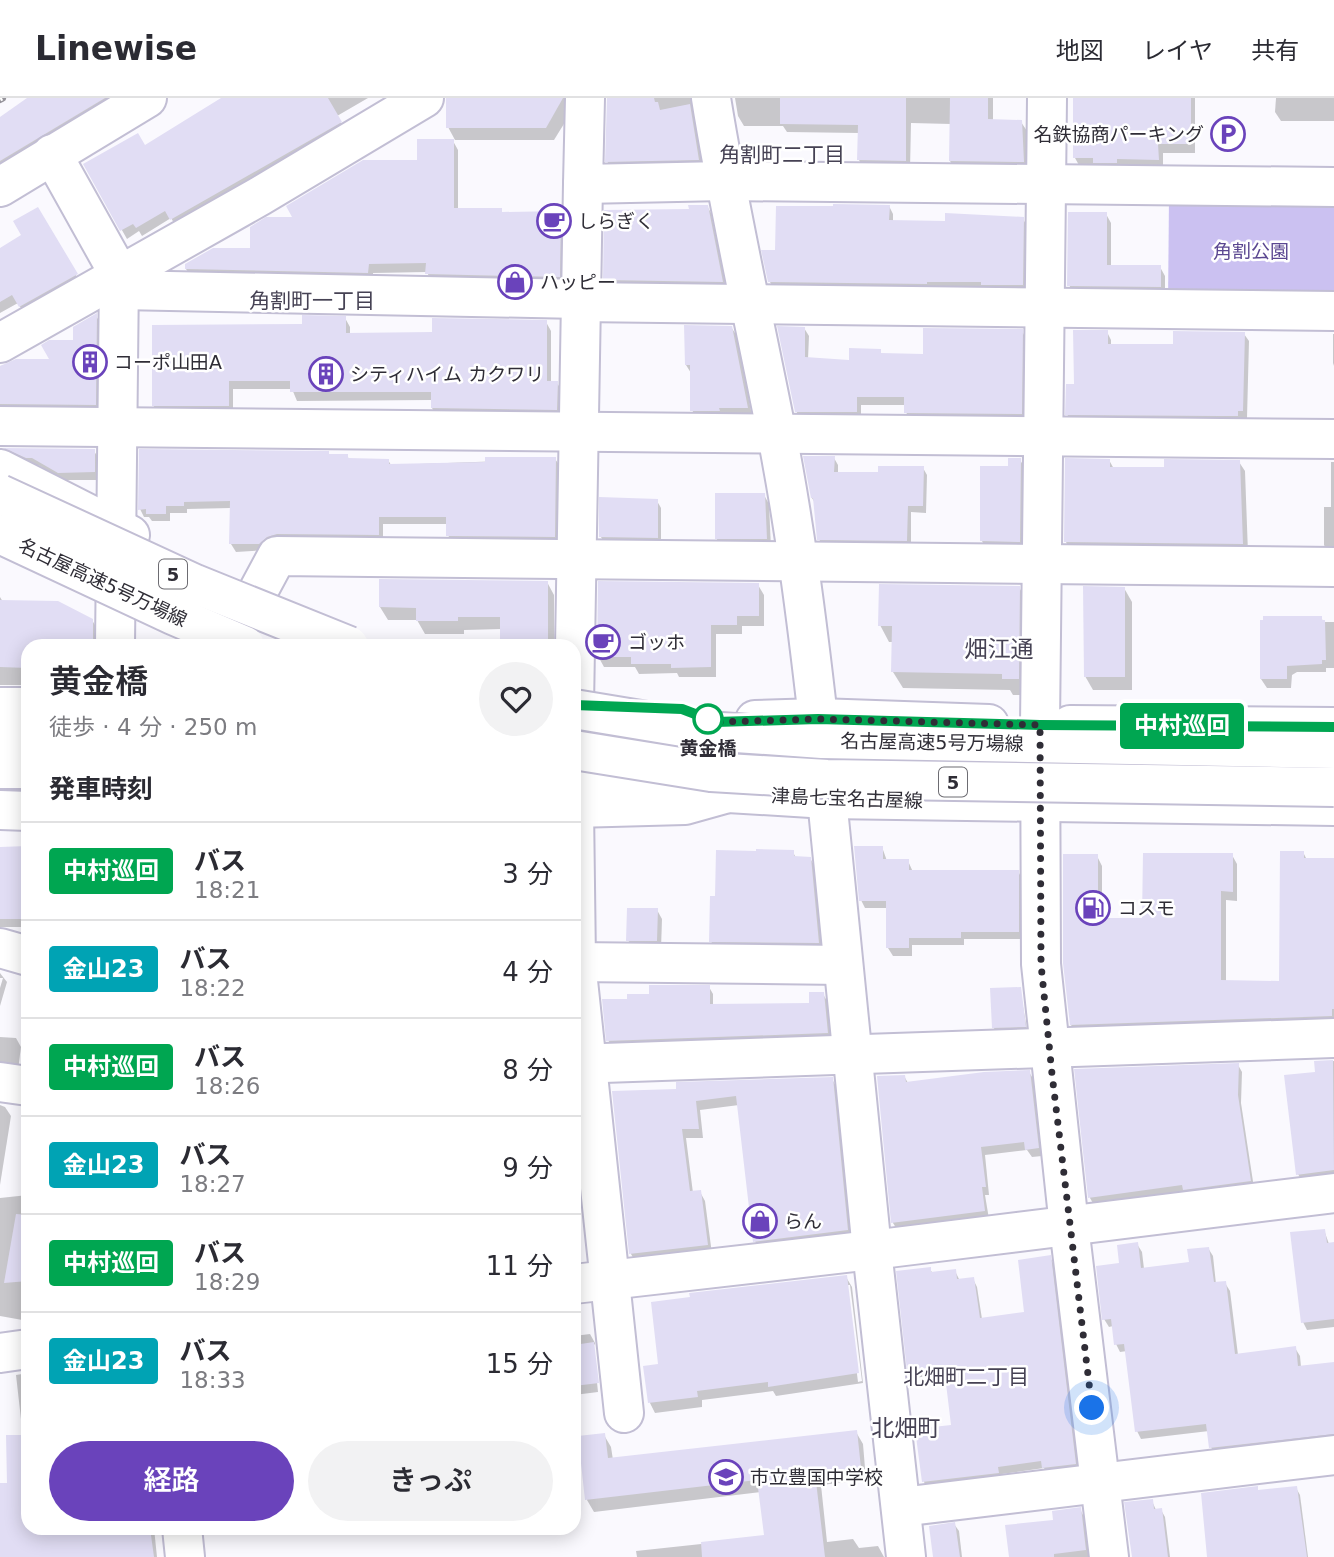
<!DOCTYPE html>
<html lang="ja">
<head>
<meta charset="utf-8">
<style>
  :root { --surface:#fff; --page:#f2f2f3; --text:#2b2b33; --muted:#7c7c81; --line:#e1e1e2; --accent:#6a43bb }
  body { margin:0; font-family:"DejaVu Sans","Noto Sans JP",sans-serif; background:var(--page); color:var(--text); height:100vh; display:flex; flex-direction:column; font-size:26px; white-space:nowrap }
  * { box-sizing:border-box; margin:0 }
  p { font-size:23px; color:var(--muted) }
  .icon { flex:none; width:38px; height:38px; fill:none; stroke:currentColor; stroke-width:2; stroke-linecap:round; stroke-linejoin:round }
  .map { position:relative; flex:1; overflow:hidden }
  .panel { position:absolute; left:21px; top:541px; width:560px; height:896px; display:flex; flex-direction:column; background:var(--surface); border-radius:21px; box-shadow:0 4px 18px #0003 }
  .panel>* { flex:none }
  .badge { padding:0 14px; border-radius:5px; font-size:24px; line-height:46px }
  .you { position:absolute; width:35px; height:35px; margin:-18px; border:5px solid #fff; border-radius:50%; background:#1a73e8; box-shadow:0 0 0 10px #1a73e833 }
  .map>.badge { position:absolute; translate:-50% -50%; box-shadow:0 0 0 4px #fff }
  h2 { padding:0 28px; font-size:26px; line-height:63px }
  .round { display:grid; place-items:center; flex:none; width:74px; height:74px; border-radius:37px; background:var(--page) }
  .headline { display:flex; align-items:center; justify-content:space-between; height:119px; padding:0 28px }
  h1 { font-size:33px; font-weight:600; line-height:52px }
  .cta { display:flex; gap:14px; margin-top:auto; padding:14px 28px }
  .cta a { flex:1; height:80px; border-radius:42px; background:var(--accent); color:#fff; font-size:28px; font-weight:600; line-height:80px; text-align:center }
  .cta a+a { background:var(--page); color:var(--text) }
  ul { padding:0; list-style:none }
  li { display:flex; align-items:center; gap:21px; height:98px; padding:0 28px; border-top:2px solid var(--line) }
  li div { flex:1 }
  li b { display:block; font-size:26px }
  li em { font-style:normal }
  li .badge { min-width:77px; font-weight:700; text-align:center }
  header { display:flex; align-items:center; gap:42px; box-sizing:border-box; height:98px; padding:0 35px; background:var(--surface); border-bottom:2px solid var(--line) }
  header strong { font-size:33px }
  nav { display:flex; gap:38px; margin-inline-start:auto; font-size:24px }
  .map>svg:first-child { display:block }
  .green { fill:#cbc1f1 }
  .shadow { fill:#0003; fill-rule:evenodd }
  .building { fill:#e1ddf4 }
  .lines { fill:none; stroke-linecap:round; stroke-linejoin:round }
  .minor-casing { stroke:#c2bed4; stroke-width:42 }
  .major-casing { stroke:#c2bed4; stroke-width:42 }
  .minor { stroke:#fff; stroke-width:38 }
  .major { stroke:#fff; stroke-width:38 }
  .rail-casing { stroke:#95939a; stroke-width:8 }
  .rail { stroke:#fff; stroke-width:5; stroke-dasharray:16; stroke-linecap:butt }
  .highway-bridge-casing { stroke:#c2bed4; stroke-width:42; stroke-linecap:butt }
  .highway-bridge { stroke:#fff; stroke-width:38 }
  .line-casing { stroke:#fff; stroke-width:16 }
  .line { stroke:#00a651; stroke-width:10 }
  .walk { stroke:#2f2d36; stroke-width:7; stroke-dasharray:0 12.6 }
  .stop-dot { fill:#fff; stroke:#00a651; stroke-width:3.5 }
  .labels { text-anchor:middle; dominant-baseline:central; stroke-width:5; stroke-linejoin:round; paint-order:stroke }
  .shield { fill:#fff; stroke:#6d6c72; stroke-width:2 }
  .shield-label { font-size:18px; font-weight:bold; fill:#2f2d36 }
  .poi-label { font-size:19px; fill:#2f2d36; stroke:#fff; text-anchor:start }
  .park-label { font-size:19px; fill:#5b4791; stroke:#fff }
  .street-label { font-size:19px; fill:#2f2d36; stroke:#fff }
  .stop-label { font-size:19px; font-weight:bold; fill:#2f2d36; stroke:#fff }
  .neighbourhood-label { font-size:21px; fill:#464254; stroke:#fff }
  .quarter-label { font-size:23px; fill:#464254; stroke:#fff }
</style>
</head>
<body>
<header>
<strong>Linewise</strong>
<nav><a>地図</a><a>レイヤ</a><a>共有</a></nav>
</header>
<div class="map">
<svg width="1334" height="1459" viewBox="0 0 1334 1459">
  <rect width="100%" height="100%" fill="#faf9fe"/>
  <path class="green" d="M1169,99L1334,100V208L1168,207Z"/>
  <g class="shadow">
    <path d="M30,0H133L0,80V21Z"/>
    <path d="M225,0H368L337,18L345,33L177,130L171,120L142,138L139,133L127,141L85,67L144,50Z"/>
    <path d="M448,0H566L567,21L554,42H455L448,29Z"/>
    <path d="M609,0H697L694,14L703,70L612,72L607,63Z"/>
    <path d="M735,0H993V23L1021,24L1027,33L1029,73L956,72L950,63L951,26L911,25L910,72L864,71L859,62V35L787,34L783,28H744L738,18Z"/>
    <path d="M1075,0H1195V55H1163V71L1080,69L1075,60Z"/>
    <path d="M1276,0H1334V23H1281L1275,14Z"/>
    <path d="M453,43L458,52V112L503,116L560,115L565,124L564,187L432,185L427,174L373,175V183L192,180L186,171L251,152L295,121L419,64Z"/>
    <path d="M707,108L711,115L726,190L609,188L605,182L691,113Z"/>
    <path d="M889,108L893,116V124L947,125L1023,121L1027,128L1026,194L774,191L770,184L777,154Z"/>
    <path d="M37,111L81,186L25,217L18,205L0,215V152L23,138Z"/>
    <path d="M1106,116L1111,125V169H1160L1165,178V197L1074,196L1069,187Z"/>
    <path d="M96,218L101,226L100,316H0V268L52,262L75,244Z"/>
    <path d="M345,220L350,229V236H433L546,224L551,233V285H557L562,293L561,320L437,318L432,310V302L297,303L292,291H233V316H158L153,307L304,228Z"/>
    <path d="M731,229L737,238L752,318L697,321L692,312L691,275L686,267Z"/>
    <path d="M804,230L809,238L808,261L851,264L880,253L882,257L925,258L1022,233L1026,241L1025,324L910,323L906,314V307H861V322L801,321L796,313Z"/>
    <path d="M1107,234L1111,242V247H1175L1244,236L1249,243L1247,320H1242L1241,325L1071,324L1067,316L1076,287Z"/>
    <path d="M1333,236H1334V268L1333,265Z"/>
    <path d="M6,352L94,353L99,361V382H64L38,367H32L10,358Z"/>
    <path d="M329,358H347L350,362H388L391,367L555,361L560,368L558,446L452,445L448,437V426H383V444L236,454L231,446V410L187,411V415H170V423H152L149,419H144L140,411Z"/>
    <path d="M834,360L838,367V376H880L923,370L927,377L926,415L911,414V450L823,449L819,441L815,405L812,400Z"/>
    <path d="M1020,362L1025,370L1024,452H987L982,443L1010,369Z"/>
    <path d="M1109,362L1114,371H1166L1239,364L1245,373L1248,455L1071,454L1066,444Z"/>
    <path d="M1331,364H1334V456L1329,455L1324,447V409H1331Z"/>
    <path d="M764,397L769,406L771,450L722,449L716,440Z"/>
    <path d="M657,403L661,410V447L605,446L601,439Z"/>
    <path d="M547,484L554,497V548H504L501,543V531L464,532V536H425L417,522H388L380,509Z"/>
    <path d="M758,487L764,497V528H742V536H716V579H679L677,575L639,576L635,569H604L598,558Z"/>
    <path d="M1019,489L1028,506L1027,597H1013L1010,592L903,590L893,574V544H889L880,527Z"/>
    <path d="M1124,490L1132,504V592H1093L1085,578Z"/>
    <path d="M0,499L3,504L92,522L103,541V548H28V587H0Z"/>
    <path d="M1321,520L1324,524H1334V570H1326V574H1297L1292,577L1291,590H1267L1261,581Z"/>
    <path d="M882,749L887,763H908L913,774L1018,773L1022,781L1023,841H964V847H912V858H893L888,850V810H865L861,802Z"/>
    <path d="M0,750H28V811L23,829H0Z"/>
    <path d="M793,754L796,760H810L815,769L823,853L715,852L711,843L717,800Z"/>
    <path d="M1303,754L1306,760H1334V927L1077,936L1071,927L1097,758L1102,768V822H1144L1232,757L1237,766V803L1226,802V883L1281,884Z"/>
    <path d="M657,812L662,821L661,851H633L628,842Z"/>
    <path d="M0,875L7,884L0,908V890L3,880H0Z"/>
    <path d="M709,889L713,896V907H811L823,896L827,903L831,942L612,949L608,942L629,902Z"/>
    <path d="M1020,891L1027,932L996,933L993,929Z"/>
    <path d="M0,939L16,940L21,949L18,972L0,973Z"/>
    <path d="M24,941H28V967L26,964Z"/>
    <path d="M1334,963V1082L1303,1085L1298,1076L1317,975L1316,964Z"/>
    <path d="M1238,967L1242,974L1241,1005L1254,1090L1094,1107L1090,1100L1076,972Z"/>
    <path d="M1029,974L1034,982L1042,1058L1032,1059L1027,1052L985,1057L989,1097H985L989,1121L898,1133L893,1125L878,979L904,978L908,985Z"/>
    <path d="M832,981L837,990L852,1141L760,1152L755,1143L739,1007L700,1012L703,1040H686L693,1095L700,1094L705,1103L712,1156L636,1165L631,1156L614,994L678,993Z"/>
    <path d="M0,1007L5,1009L11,1018L0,1087Z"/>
    <path d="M574,1021L578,1053L574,1054Z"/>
    <path d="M28,1097V1223L0,1218V1100Z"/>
    <path d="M574,1124L581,1173L574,1174Z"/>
    <path d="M1324,1132L1329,1146H1334V1229L1307,1232L1303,1224Z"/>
    <path d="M1137,1146L1142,1154L1144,1171L1190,1166L1208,1150L1213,1158L1216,1186L1225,1185L1230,1193L1238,1257L1295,1250L1300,1258L1301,1269L1334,1265V1343L1215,1357L1211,1349L1209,1333L1141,1341L1137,1333L1127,1253L1120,1254L1116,1246L1113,1228L1109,1229L1104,1221L1121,1167Z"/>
    <path d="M1050,1159L1054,1167L1079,1373L1048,1377L1044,1370L1002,1376V1383L928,1391L924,1384L917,1333L953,1328L947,1276L913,1280L909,1273L930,1171L933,1176L955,1173L960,1183L973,1181L977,1189L982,1221L1026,1215Z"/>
    <path d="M846,1179L852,1189L863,1285L776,1298L773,1293L702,1302V1309L655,1315L650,1305L645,1269L660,1268ZM846,1187H850L862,1283L858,1284Z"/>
    <path d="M590,1236L595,1245V1247L593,1245L598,1294L574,1297V1238Z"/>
    <path d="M597,1252L598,1254L603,1293H601Z"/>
    <path d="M28,1275V1430H65V1459H0V1387H9L23,1339L16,1277Z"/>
    <path d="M856,1334L863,1346L866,1382L821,1387L827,1444L853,1441L859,1450L878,1448L884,1459H637L636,1453L766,1439L761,1394L594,1414L587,1402L604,1337L611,1349L613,1362Z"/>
    <path d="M1296,1390L1300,1397L1308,1459H1211L1259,1394Z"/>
    <path d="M1152,1403L1156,1412H1161L1165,1419L1170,1459H1132Z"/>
    <path d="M1080,1411L1084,1419L1089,1459H1010L1055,1423Z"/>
    <path d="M954,1426L959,1433L962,1459H934Z"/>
    <path d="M86,1430H154L157,1459H89Z"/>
  </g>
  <g class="building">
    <path d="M27,0H105L0,63V19Z"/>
    <path d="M221,0H328L342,24L170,122L165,113L136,130L133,126L120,133L83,66L138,35L145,47Z"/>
    <path d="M446,0H563L546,30H446Z"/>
    <path d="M607,0H654L655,4H658L660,12L690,6L699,62L605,64Z"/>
    <path d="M780,0H906V63L857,62L858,27L780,26Z"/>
    <path d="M950,0H988V21L1022,22L1024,64L949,63Z"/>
    <path d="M1073,0H1191V46H1158L1159,62L1117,61V65H1093V60H1073Z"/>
    <path d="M417,41H454V110H502V114L561,113L560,179L425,176L426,165L369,166L368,175L185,171V166L213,150H250V129L266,119H292L286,108L363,62H417Z"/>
    <path d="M833,106L890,107L889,122L945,123V115L1024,119L1023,187H981V184H927V186L768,184L761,152H775L776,108H833Z"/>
    <path d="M688,107H708L723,184L603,182L604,112L689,111Z"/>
    <path d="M38,109L78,176L19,209L12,197L0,204V150L21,137L13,123Z"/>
    <path d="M1068,114H1107V167H1161V189L1067,188Z"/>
    <path d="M97,215L96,307L0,306V268L16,261H49L41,247L49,242H73V229Z"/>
    <path d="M302,217L346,218V235L432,234V220L547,222V283H558L557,312L431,310V294H290V283H229V308H152V227L302,226Z"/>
    <path d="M684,227L732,228L748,310H719L720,313H690V267H685Z"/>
    <path d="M777,228L805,229V259L849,262V250L881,251V255L923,256V230L1023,231L1022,316L904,315V299H857V314H795Z"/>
    <path d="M1073,232H1108V246H1173V233L1245,234L1243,313H1238V318H1218L1065,317L1066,286H1074Z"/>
    <path d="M3,350L95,351V374L58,375L32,360H26Z"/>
    <path d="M139,351L329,353V356H348V360L389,361V366L485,364V359H556L555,439L446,438V419H379V437L277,436L267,439L259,446H229L230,403L184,404V408H166V416H146V411L138,412Z"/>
    <path d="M803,358H835L834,374H878V368H924L923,408H908L907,443L817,442L813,400H811Z"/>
    <path d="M1008,360H1021L1020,444L980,443V368H1008Z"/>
    <path d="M1065,360L1110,361V369H1164V361L1240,362L1243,446L1064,444Z"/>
    <path d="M715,395H765L767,441H715Z"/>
    <path d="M599,399L658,401V440L599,439Z"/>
    <path d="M379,481L548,483V548H519L500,543V519H458V523H416V510L379,509Z"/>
    <path d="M598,483L759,485V518H737V527H711V569L671,570V566H631V559H597Z"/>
    <path d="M879,486L1020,488L1019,581H1002V576L891,574L892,528H878Z"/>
    <path d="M1083,488L1125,489V579H1084Z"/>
    <path d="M0,502L58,503L93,521V548H28V570L0,569Z"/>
    <path d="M1263,518H1322V522H1325L1326,562H1322V566L1287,568V581H1260V522H1263Z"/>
    <path d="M28,748V821H0V749Z"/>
    <path d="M854,748H883V761H909V772H1019V834H961V840H909V850H886V803H859Z"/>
    <path d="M756,751L794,752V758L811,759L819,845L709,844L710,798H715L716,752L756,753Z"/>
    <path d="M1280,753H1304V760H1334V911H1332V918L1070,927L1063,865V756H1098V820H1142L1143,755H1233V794L1221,793V882L1279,883Z"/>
    <path d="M627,810H658L657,843H626Z"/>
    <path d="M649,887H710V906L809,905V894H824L828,935L606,943L602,901H627V896H649Z"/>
    <path d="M1021,889L1026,929L992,930L990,890Z"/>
    <path d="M1333,962L1334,1072L1296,1077L1284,977L1315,974L1314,963Z"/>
    <path d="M1239,965L1238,997L1251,1083L1183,1092L1182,1087L1088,1100L1074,971Z"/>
    <path d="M1030,972L1039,1050L1025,1052L1024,1044L981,1049L986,1089H982L985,1113L891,1125L877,978L905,977L906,984L984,974Z"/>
    <path d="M833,979L848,1132L753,1144L736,998L696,1003L699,1031H682L690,1093L701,1092L708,1147L629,1156L612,993L676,991V984Z"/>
    <path d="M16,1116L28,1117V1183L4,1185Z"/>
    <path d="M1325,1131L1327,1145L1334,1144V1221L1301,1225L1290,1134Z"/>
    <path d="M1138,1144L1141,1170L1189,1164L1187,1151L1209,1149L1214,1184L1226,1183L1235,1256L1296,1248L1298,1268L1334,1264V1336L1209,1350L1206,1326L1135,1334L1124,1246L1114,1247L1111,1221L1102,1222L1096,1168L1119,1165L1117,1147Z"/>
    <path d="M1051,1157L1076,1366L1042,1370L1041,1363L998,1369L999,1375L922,1384L915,1331L951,1327L944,1269L907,1273L896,1173L931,1169V1174L956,1171L957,1181L974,1179L980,1220L1024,1214L1018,1162Z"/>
    <path d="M847,1177L859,1275L768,1289V1284L697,1293L698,1299L648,1305L643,1268L658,1266L651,1204L690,1199L689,1195Z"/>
    <path d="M594,1244L599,1285L574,1288V1247Z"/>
    <path d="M857,1332L861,1370L815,1375L825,1459H702L701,1444L764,1437L757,1382L585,1402L578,1338L605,1335L608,1360Z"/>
    <path d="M6,1337H28V1430H150L154,1459H0V1385H7Z"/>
    <path d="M1258,1388V1392L1297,1388L1307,1459H1207L1201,1395Z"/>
    <path d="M1153,1401L1154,1411L1162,1410L1168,1459H1132L1124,1404Z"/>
    <path d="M1081,1409L1086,1452L1054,1456V1459H1009L1005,1427L1053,1422L1052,1413Z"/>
    <path d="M955,1424L960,1459H933L929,1428Z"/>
  </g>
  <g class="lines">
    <g class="minor-casing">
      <g id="minor">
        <path d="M585,0L583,86L724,83L1334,89"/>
        <path d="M711,0C729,112 754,221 776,332C795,428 807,524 818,620"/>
        <path d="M1047,0L1040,627L1041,866L1069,1128L1109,1459"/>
        <path d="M52,56L119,176L115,548"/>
        <path d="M0,89L147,0"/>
        <path d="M120,192L580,201"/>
        <path d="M579,204L1334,213"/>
        <path d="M0,245L260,98L424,0"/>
        <path d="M0,328L1334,341"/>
        <path d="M0,371L130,437"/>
        <path d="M255,499L277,458L1334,469"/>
        <path d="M574,607L583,86"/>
        <path d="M0,609H28"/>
        <path d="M827,701L872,1152L906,1459"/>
        <path d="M574,710L576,864L624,1315"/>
        <path d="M574,710L685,707L728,695"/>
        <path d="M0,712L28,713"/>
        <path d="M0,850L28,858"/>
        <path d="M574,864L843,867"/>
        <path d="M574,966L1334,940"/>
        <path d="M0,984L28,988"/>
        <path d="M574,1186L872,1152L1334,1095"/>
        <path d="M0,1255L28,1251"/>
        <path d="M901,1409L1334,1357"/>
        <path d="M182,1430L185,1459"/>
      </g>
    </g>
    <g class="major-casing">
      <g id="major">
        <path d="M755,622L818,620L989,626"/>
        <path d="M1070,627L1334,629"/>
        <path d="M0,641H28"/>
        <path d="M581,642H682L694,635"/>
        <path d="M0,671H28"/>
        <path d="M574,673L685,675L728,695L827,701L1334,708"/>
      </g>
    </g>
    <use href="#minor" class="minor"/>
    <use href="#major" class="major"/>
    <g class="rail-casing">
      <path id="rail" d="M0,1L2,0"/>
    </g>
    <use href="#rail" class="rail"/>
    <g class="highway-bridge-casing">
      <g id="highway-bridge">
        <path d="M0,396L195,486L349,548"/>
        <path d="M0,436L173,517L245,548"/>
        <path d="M574,611L707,633L822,641L1334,651"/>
        <path d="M574,652L711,674L827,681L1334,689"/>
      </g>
    </g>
    <use href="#highway-bridge" class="highway-bridge"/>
  </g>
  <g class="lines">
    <g class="line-casing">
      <path id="line" d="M574,607L682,611L716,624L818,621L1040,627L1334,629"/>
    </g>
    <use href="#line" class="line"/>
    <path class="walk" d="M708,621L716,624L818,621L1040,627L1041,866L1052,976L1092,1310"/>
  </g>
  <defs>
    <g id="parking-ring" transform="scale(1.75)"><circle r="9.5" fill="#fff" stroke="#6a43bb" stroke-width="1.5"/><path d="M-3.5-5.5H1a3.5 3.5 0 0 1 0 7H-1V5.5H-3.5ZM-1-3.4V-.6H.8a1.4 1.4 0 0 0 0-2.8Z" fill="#6a43bb"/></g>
    <g id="cafe-ring" transform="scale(1.75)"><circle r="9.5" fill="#fff" stroke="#6a43bb" stroke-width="1.5"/><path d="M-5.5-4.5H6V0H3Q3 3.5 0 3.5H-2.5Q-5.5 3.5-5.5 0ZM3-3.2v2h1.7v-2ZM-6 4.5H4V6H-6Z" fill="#6a43bb"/></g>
    <g id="shop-ring" transform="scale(1.75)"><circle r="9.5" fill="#fff" stroke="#6a43bb" stroke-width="1.5"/><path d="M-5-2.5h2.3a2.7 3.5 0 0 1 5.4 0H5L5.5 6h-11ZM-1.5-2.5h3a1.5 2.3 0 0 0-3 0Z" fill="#6a43bb"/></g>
    <g id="building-ring" transform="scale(1.75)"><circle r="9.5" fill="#fff" stroke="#6a43bb" stroke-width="1.5"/><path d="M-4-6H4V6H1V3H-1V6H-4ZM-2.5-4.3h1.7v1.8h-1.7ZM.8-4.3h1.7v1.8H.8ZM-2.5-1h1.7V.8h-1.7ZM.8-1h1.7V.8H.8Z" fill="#6a43bb"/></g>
    <g id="fuel-ring" transform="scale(1.75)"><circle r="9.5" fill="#fff" stroke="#6a43bb" stroke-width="1.5"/><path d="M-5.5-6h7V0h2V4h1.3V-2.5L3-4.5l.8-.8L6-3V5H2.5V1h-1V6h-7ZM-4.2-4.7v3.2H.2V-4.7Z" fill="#6a43bb"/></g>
    <g id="school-ring" transform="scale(1.75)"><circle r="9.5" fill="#fff" stroke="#6a43bb" stroke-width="1.5"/><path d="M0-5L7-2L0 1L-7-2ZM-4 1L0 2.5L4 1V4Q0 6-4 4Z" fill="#6a43bb"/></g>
  </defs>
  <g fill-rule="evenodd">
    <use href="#parking-ring" x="1228" y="36"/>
    <use href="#cafe-ring" x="554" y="123"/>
    <use href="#shop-ring" x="515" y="184"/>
    <use href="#building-ring" x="90" y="264"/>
    <use href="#building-ring" x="326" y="276"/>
    <use href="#cafe-ring" x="603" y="544"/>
    <use href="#fuel-ring" x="1093" y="810"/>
    <use href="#shop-ring" x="760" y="1123"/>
    <use href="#school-ring" x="726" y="1379"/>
  </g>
  <circle class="stop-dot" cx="708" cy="621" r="14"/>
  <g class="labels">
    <g class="shield">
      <rect x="159" y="461.5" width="28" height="29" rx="5"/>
      <rect x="939" y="669.5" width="28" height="29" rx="5"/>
    </g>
    <g class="shield-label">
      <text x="173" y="476">5</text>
      <text x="953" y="684">5</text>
    </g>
    <g class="poi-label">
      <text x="1204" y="36" text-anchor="end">名鉄協商パーキング</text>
      <text x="578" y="123">しらぎく</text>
      <text x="540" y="184">ハッピー</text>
      <text x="114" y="264">コーポ山田A</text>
      <text x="350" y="276">シティハイム カクワリ</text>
      <text x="628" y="544">ゴッホ</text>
      <text x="1118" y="810">コスモ</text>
      <text x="784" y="1123">らん</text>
      <text x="750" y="1379">市立豊国中学校</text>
    </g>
    <g class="park-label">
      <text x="1251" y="153">角割公園</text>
    </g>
    <g class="street-label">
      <text transform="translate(103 484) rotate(25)">名古屋高速5号万場線</text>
      <text transform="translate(932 644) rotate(1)">名古屋高速5号万場線</text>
      <text transform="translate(847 700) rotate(2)">津島七宝名古屋線</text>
    </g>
    <g class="stop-label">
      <text x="708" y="650">黄金橋</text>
    </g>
    <g class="neighbourhood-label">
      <text x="782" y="57">角割町二丁目</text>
      <text x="312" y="203">角割町一丁目</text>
      <text x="966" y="1279">北畑町二丁目</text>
    </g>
    <g class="quarter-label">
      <text x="999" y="551">畑江通</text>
      <text x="906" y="1330">北畑町</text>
    </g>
  </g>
</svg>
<div class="you" style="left:1092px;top:1310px"></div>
<b class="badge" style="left:1182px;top:628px;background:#00a651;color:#fff">中村巡回</b>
<section class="panel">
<div class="headline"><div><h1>黄金橋</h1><p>徒歩 · 4 分 · 250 m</p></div><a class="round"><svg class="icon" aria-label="heart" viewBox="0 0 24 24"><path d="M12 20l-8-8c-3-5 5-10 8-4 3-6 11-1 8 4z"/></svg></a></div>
<h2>発車時刻</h2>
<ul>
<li><span class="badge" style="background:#00a651;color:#fff">中村巡回</span><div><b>バス</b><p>18:21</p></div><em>3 分</em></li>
<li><span class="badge" style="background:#00a3b4;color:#fff">金山23</span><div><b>バス</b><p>18:22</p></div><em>4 分</em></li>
<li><span class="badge" style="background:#00a651;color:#fff">中村巡回</span><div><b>バス</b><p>18:26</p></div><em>8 分</em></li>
<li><span class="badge" style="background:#00a3b4;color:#fff">金山23</span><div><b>バス</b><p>18:27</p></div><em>9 分</em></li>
<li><span class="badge" style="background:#00a651;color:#fff">中村巡回</span><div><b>バス</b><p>18:29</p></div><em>11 分</em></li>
<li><span class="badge" style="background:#00a3b4;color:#fff">金山23</span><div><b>バス</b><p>18:33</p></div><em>15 分</em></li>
</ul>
<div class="cta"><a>経路</a><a>きっぷ</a></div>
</section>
</div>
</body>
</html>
